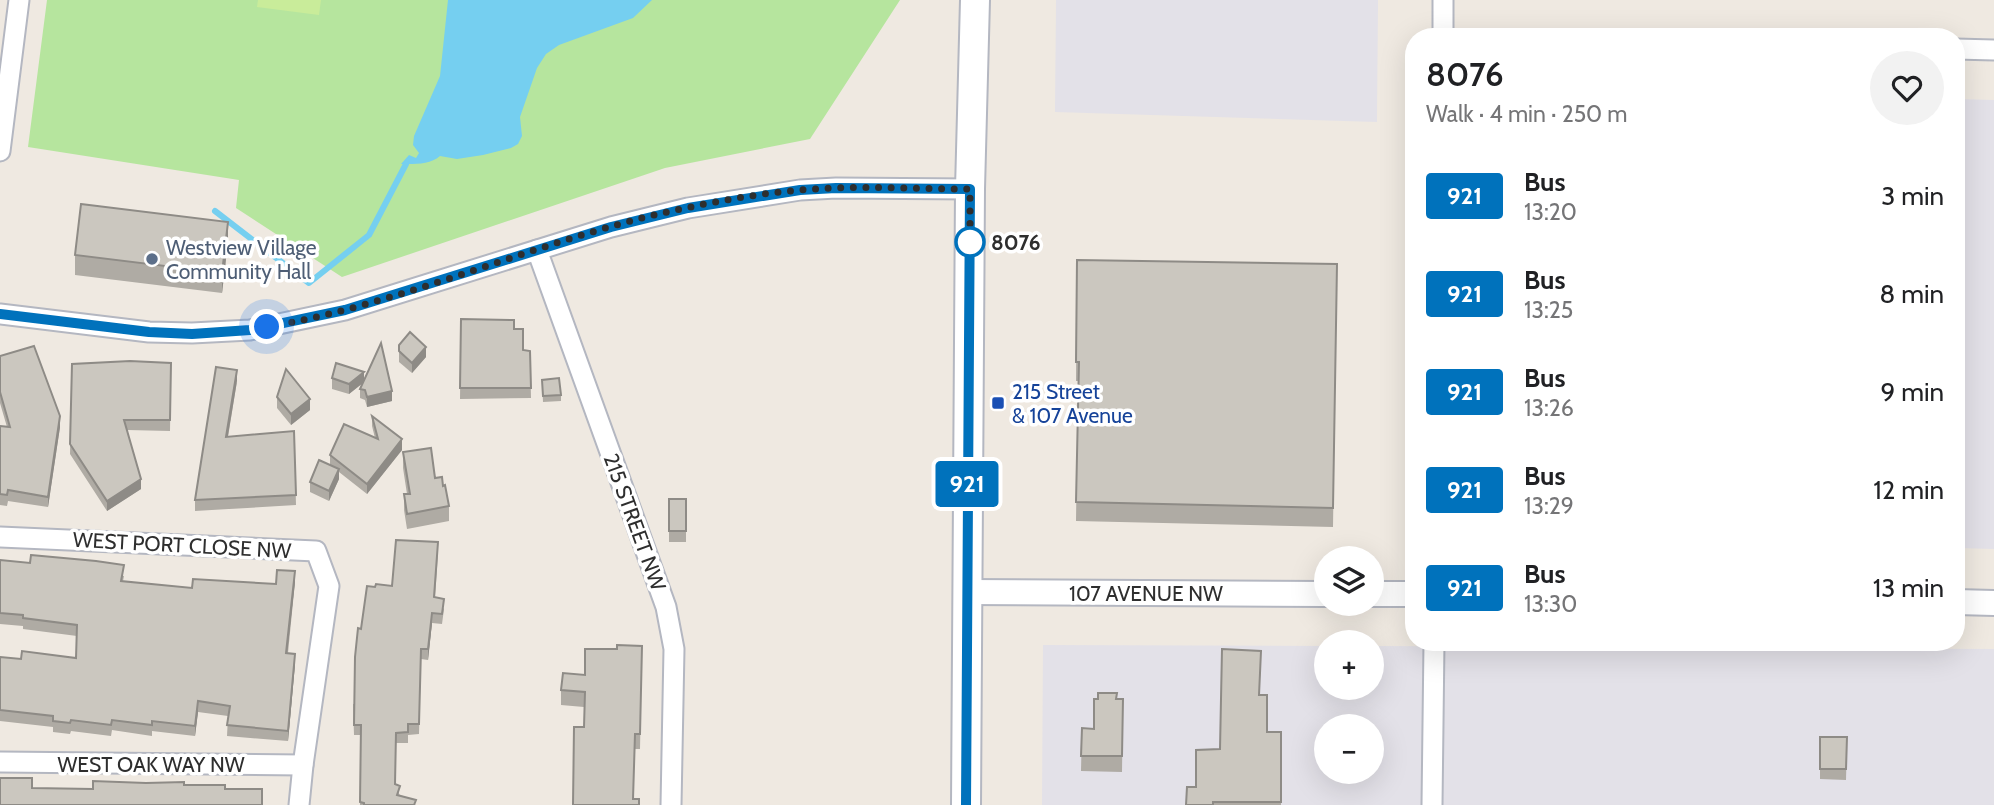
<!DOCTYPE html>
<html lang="en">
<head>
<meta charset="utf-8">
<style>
  :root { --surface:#fff; --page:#f2f2f2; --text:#202124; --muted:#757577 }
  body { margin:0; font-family:Cabin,sans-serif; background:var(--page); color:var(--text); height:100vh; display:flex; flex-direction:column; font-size:26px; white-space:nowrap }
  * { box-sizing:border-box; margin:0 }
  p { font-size:23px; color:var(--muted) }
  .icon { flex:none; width:38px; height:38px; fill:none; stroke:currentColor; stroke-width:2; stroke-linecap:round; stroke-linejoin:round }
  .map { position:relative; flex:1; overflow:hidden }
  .side { position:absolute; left:1405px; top:28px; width:560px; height:623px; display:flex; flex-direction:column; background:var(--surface); border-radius:28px; box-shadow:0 7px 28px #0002 }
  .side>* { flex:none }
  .badge { padding:0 14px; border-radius:5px; font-size:24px; line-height:46px }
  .buttons { position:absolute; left:1314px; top:546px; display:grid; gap:14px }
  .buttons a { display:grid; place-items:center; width:70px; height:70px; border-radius:50%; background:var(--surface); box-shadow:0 7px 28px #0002; font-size:35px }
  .you { position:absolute; width:35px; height:35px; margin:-18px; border:5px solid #fff; border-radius:50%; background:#1a73e8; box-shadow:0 0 0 10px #1a73e833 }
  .map>.badge { position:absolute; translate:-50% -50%; box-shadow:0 0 0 4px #fff }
  .round { display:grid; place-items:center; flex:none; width:74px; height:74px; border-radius:37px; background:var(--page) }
  .headline { display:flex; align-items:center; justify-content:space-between; height:119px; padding:0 21px }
  h1 { font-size:33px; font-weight:600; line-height:52px }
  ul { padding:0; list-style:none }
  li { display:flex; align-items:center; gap:21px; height:98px; padding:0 21px }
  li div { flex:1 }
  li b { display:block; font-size:26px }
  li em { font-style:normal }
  li .badge { min-width:77px; font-weight:700; text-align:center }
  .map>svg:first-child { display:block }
  .industrial { fill:#e3e1e8; fill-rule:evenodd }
  .green { fill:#b6e59e }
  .pitch { fill:#c9ec9a }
  .water { fill:#75cff0 }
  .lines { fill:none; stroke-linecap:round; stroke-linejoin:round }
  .stream { stroke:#75cff0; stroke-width:6 }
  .minor-casing { stroke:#b4b7c1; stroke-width:23 }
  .tertiary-casing { stroke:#b4b7c1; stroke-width:28 }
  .secondary-casing { stroke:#b4b7c1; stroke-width:32 }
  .minor { stroke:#fff; stroke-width:19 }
  .tertiary { stroke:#fff; stroke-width:24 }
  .secondary { stroke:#fff; stroke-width:28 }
  .wall { fill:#afaba4 }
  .shaded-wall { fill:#8e8b86 }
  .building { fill:#cbc7bf; stroke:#8e8b86; stroke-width:2 }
  .line-casing { stroke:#fff; stroke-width:16 }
  .line { stroke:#0072bc; stroke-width:10 }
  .walk { stroke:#2e2e2e; stroke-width:7; stroke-dasharray:0 12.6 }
  .stop-dot { fill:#fff; stroke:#0072bc; stroke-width:3.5 }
  .service-dot { fill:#5c6f8a; stroke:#fff; stroke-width:2.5 }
  .transit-dot { fill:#1a4fb4; stroke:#fff; stroke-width:2.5 }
  .labels { text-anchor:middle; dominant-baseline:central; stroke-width:7; stroke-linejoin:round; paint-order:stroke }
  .stop-label { font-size:21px; font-weight:bold; fill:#2e2e2e; stroke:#fff; text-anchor:start }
  .service-label { font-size:21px; fill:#4e5e75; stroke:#fff; text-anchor:start }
  .transit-label { font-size:21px; fill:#164399; stroke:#fff; text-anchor:start }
  .street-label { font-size:21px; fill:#2e2e2e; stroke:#fff }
</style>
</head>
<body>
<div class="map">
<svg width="1994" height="805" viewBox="0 0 1994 805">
  <rect width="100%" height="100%" fill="#efe9e1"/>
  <g class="industrial">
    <path d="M1056,0H1378L1377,122L1055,112Z"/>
    <path d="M1957,99L1994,100V549L1957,548Z"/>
    <path d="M1043,645L1326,646V688H1372V646L1994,649V805H1042ZM1326,726H1372V772H1326Z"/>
  </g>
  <path class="green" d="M47,0H900L810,139L665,168L342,277L236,208L239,180L28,147Z"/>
  <path class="pitch" d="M258,0H321L319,15L257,7Z"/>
  <path class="water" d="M448,0H652L633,18L559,45L546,54L537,68L520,117L522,136L518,144L511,148L483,155L457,159L440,156C430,165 414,164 401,164L409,155L416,158L419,153L413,145L414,136L440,76Z"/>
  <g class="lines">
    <path class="stream" d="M215,211L309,283L369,235L406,164"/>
    <g class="minor-casing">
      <g id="minor">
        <path d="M1443,37V0"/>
        <path d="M1956,49L1994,50"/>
        <path d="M0,151L19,0"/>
        <path d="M537,250L666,607L674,649L671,805"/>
        <path d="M0,314L149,332L192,333L250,330L345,310L611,227L688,208L800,190L836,188L970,189"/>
        <path d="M0,537L316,551L329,586L303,765L299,805"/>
        <path d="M0,762L303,765"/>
        <path d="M1432,805L1434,642"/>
      </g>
    </g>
    <g class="tertiary-casing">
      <g id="tertiary">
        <path d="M966,592L1326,594"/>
        <path d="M1372,594H1414"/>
        <path d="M1956,602L1994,603"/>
      </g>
    </g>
    <g class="secondary-casing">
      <path id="secondary" d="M966,805L970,189L975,0"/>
    </g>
    <use href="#minor" class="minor"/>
    <use href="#tertiary" class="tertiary"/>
    <use href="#secondary" class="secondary"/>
  </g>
  <g class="wall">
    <path d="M228,242L222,293L75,275V255Z"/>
    <path d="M1077,260L1337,264L1333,527L1076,521L1078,381H1076Z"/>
    <path d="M461,319L514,329L523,350L530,351L531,398L460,399Z"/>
    <path d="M399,345L426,357L412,373L399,362Z"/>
    <path d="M0,356L60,427L48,507L8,501L7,506L0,505V426L7,427L0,403Z"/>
    <path d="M171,363L170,431L127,430L141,489L107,511L70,454L72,364Z"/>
    <path d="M332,378L364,380L392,401L367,407L365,400L360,398V389L363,383L349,394L332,389Z"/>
    <path d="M542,380L561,395V401L543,402Z"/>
    <path d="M237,381L228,437L294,431L296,505L195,511V500Z"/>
    <path d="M277,397L310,410L291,425L277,408Z"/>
    <path d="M372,416L402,450L367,494L339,472V479L329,501L310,492V482L330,465V455L375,438L372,426Z"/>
    <path d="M403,452L435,478L443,486L449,506V521L407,529L404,510V494H407L403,468Z"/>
    <rect x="669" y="499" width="17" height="43"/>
    <path d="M438,553L435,598L444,609L442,624L432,623L428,660L421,659L419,734L408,735V743H396L395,784L400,796L416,805H360L361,735H354L353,704H355L361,629L375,587L392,586Z"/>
    <path d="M0,560L124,576L123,581L192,588L295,582L288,653L295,664L288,741L227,736L228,716L198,712L195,736L152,731V736L112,730L111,736L71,731L70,734L53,732V727L0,721V657L21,659L76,658L77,636L23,629V626L0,624Z"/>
    <path d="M642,646L640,749H635L573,805L584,727V707L561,705V690L585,675Z"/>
    <path d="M1261,663L1259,695L1267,732H1281V805H1186L1196,787L1220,749Z"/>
    <path d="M1116,699H1123L1122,772L1081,771L1082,728L1094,729Z"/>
    <path d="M1820,737H1847L1846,780L1820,779Z"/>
  </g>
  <g class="shaded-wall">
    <path d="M228,222V242L222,293V273Z"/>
    <path d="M426,347V357L412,373V363Z"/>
    <path d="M237,370V381L226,447V437Z"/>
    <path d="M364,372V382L349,394V384Z"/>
    <path d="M392,391V401L367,407V397Z"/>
    <path d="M310,399V410L291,425V414Z"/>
    <path d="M60,416V427L48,507V497Z"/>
    <path d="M402,439V450L367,494V484Z"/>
    <path d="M339,469V479L329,501V491Z"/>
    <path d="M141,479V489L107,511V501Z"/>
    <path d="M295,571V582L286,664V653Z"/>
    <path d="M432,613V623L428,660V649Z"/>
    <path d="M295,654V664L288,741V731Z"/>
    <path d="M198,701V712L195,736V726Z"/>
  </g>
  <g class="building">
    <path d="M81,204L228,222L222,273L75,255Z"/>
    <path d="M1077,260L1337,264L1333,508L1076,502L1079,362H1076Z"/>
    <path d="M461,319L514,320V329H523V350L530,351L531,388H460Z"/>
    <path d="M410,332L426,347L412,363L399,351V345Z"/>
    <path d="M381,343L392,391L367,397L365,390L360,389Z"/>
    <path d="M34,346L60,416L48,497L8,490L7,495L0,494V426L10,427L0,392V356Z"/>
    <path d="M130,361L171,363L170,420H124L141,479L107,501L70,444L72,364Z"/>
    <path d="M336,363L364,372L349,384L332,378Z"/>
    <path d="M216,367L237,370L226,437L294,431L296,495L195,500Z"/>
    <path d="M286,369L310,399L291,414L277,397Z"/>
    <path d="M559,378L561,395L543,396L542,380Z"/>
    <path d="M372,416L402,439L367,484L330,455L344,424L378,439Z"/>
    <path d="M431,448L435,478L442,477L443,486L445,485L449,506L407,514L404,494H410L403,452Z"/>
    <path d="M319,460L339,469L329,491L310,482Z"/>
    <rect x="669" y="499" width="17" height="32"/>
    <path d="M396,540L438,542L434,597L444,599L442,614L432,613L428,649H421L419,724H408V732L396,733L395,784L400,786L397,795L416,800L414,805H364V803L360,802L361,725H354L355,657L358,628L361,629L367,586L375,587L376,584L392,586Z"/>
    <path d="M31,555L96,561L124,565L121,581L192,588L193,579L276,584L277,570L295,571L286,653L295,654L288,731L227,725L230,706L198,701L195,726L152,721V725L112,720L111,725L71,720L70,723L53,721V716L0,710V657L21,659L22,651L76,658L77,625L23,618V615L0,613V560L30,563Z"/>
    <path d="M617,645L642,646L640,734H635L633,799H639V805H573L574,727H584L585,692L561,690L563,673L585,675V649H617Z"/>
    <path d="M1222,649L1261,651L1259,695H1267V732H1281V802H1213V805H1186L1187,787H1196V750L1220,749Z"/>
    <path d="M1098,693H1117L1116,699H1123L1122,756H1081L1082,728L1094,729V699H1098Z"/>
    <path d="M1820,737H1847L1846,769H1820Z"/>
    <path d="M0,778H32V788L93,789V781L146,783L184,782V785H225V789H262V805H0Z"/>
  </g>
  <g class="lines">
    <g class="line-casing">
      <path id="line" d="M0,314L149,332L192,334L250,330L345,310L611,227L688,208L800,190L836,188L970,189L966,805"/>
    </g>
    <use href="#line" class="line"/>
    <path class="walk" d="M267,327C400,304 524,247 654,215C702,204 752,194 801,190C857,185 914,189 970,189V242"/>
  </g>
  <circle class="stop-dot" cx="970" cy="242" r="14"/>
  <circle class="service-dot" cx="152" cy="259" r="7"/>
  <rect class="transit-dot" x="991" y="396" width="14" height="14" rx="3.5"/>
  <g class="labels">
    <g class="stop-label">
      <text x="991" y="242">8076</text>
    </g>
    <g class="service-label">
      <text x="166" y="247">Westview Village<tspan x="166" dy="24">Community Hall</tspan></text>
    </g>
    <g class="transit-label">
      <text x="1012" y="391">215 Street<tspan x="1012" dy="24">&amp; 107 Avenue</tspan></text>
    </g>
    <g class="street-label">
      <text transform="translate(635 522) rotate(70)">215 STREET NW</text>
      <text transform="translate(182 545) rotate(3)">WEST PORT CLOSE NW</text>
      <text x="1146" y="593">107 AVENUE NW</text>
      <text x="151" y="764">WEST OAK WAY NW</text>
    </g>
  </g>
</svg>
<div class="buttons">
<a><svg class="icon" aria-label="layers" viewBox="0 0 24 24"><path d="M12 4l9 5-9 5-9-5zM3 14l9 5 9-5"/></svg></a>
<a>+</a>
<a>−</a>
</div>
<div class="you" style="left:267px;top:327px"></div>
<b class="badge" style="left:967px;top:484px;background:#0072bc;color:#fff">921</b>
<section class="side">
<div class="headline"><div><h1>8076</h1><p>Walk · 4 min · 250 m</p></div><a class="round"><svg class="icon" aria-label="heart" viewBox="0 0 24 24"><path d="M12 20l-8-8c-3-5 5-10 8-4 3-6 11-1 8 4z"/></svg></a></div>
<ul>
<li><span class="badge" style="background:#0072bc;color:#fff">921</span><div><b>Bus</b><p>13:20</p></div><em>3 min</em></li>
<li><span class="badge" style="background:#0072bc;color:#fff">921</span><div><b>Bus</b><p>13:25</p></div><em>8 min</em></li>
<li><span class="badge" style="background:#0072bc;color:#fff">921</span><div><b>Bus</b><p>13:26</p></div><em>9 min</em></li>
<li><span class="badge" style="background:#0072bc;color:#fff">921</span><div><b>Bus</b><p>13:29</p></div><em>12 min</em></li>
<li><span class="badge" style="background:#0072bc;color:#fff">921</span><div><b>Bus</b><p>13:30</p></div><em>13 min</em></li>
</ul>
</section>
</div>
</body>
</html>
